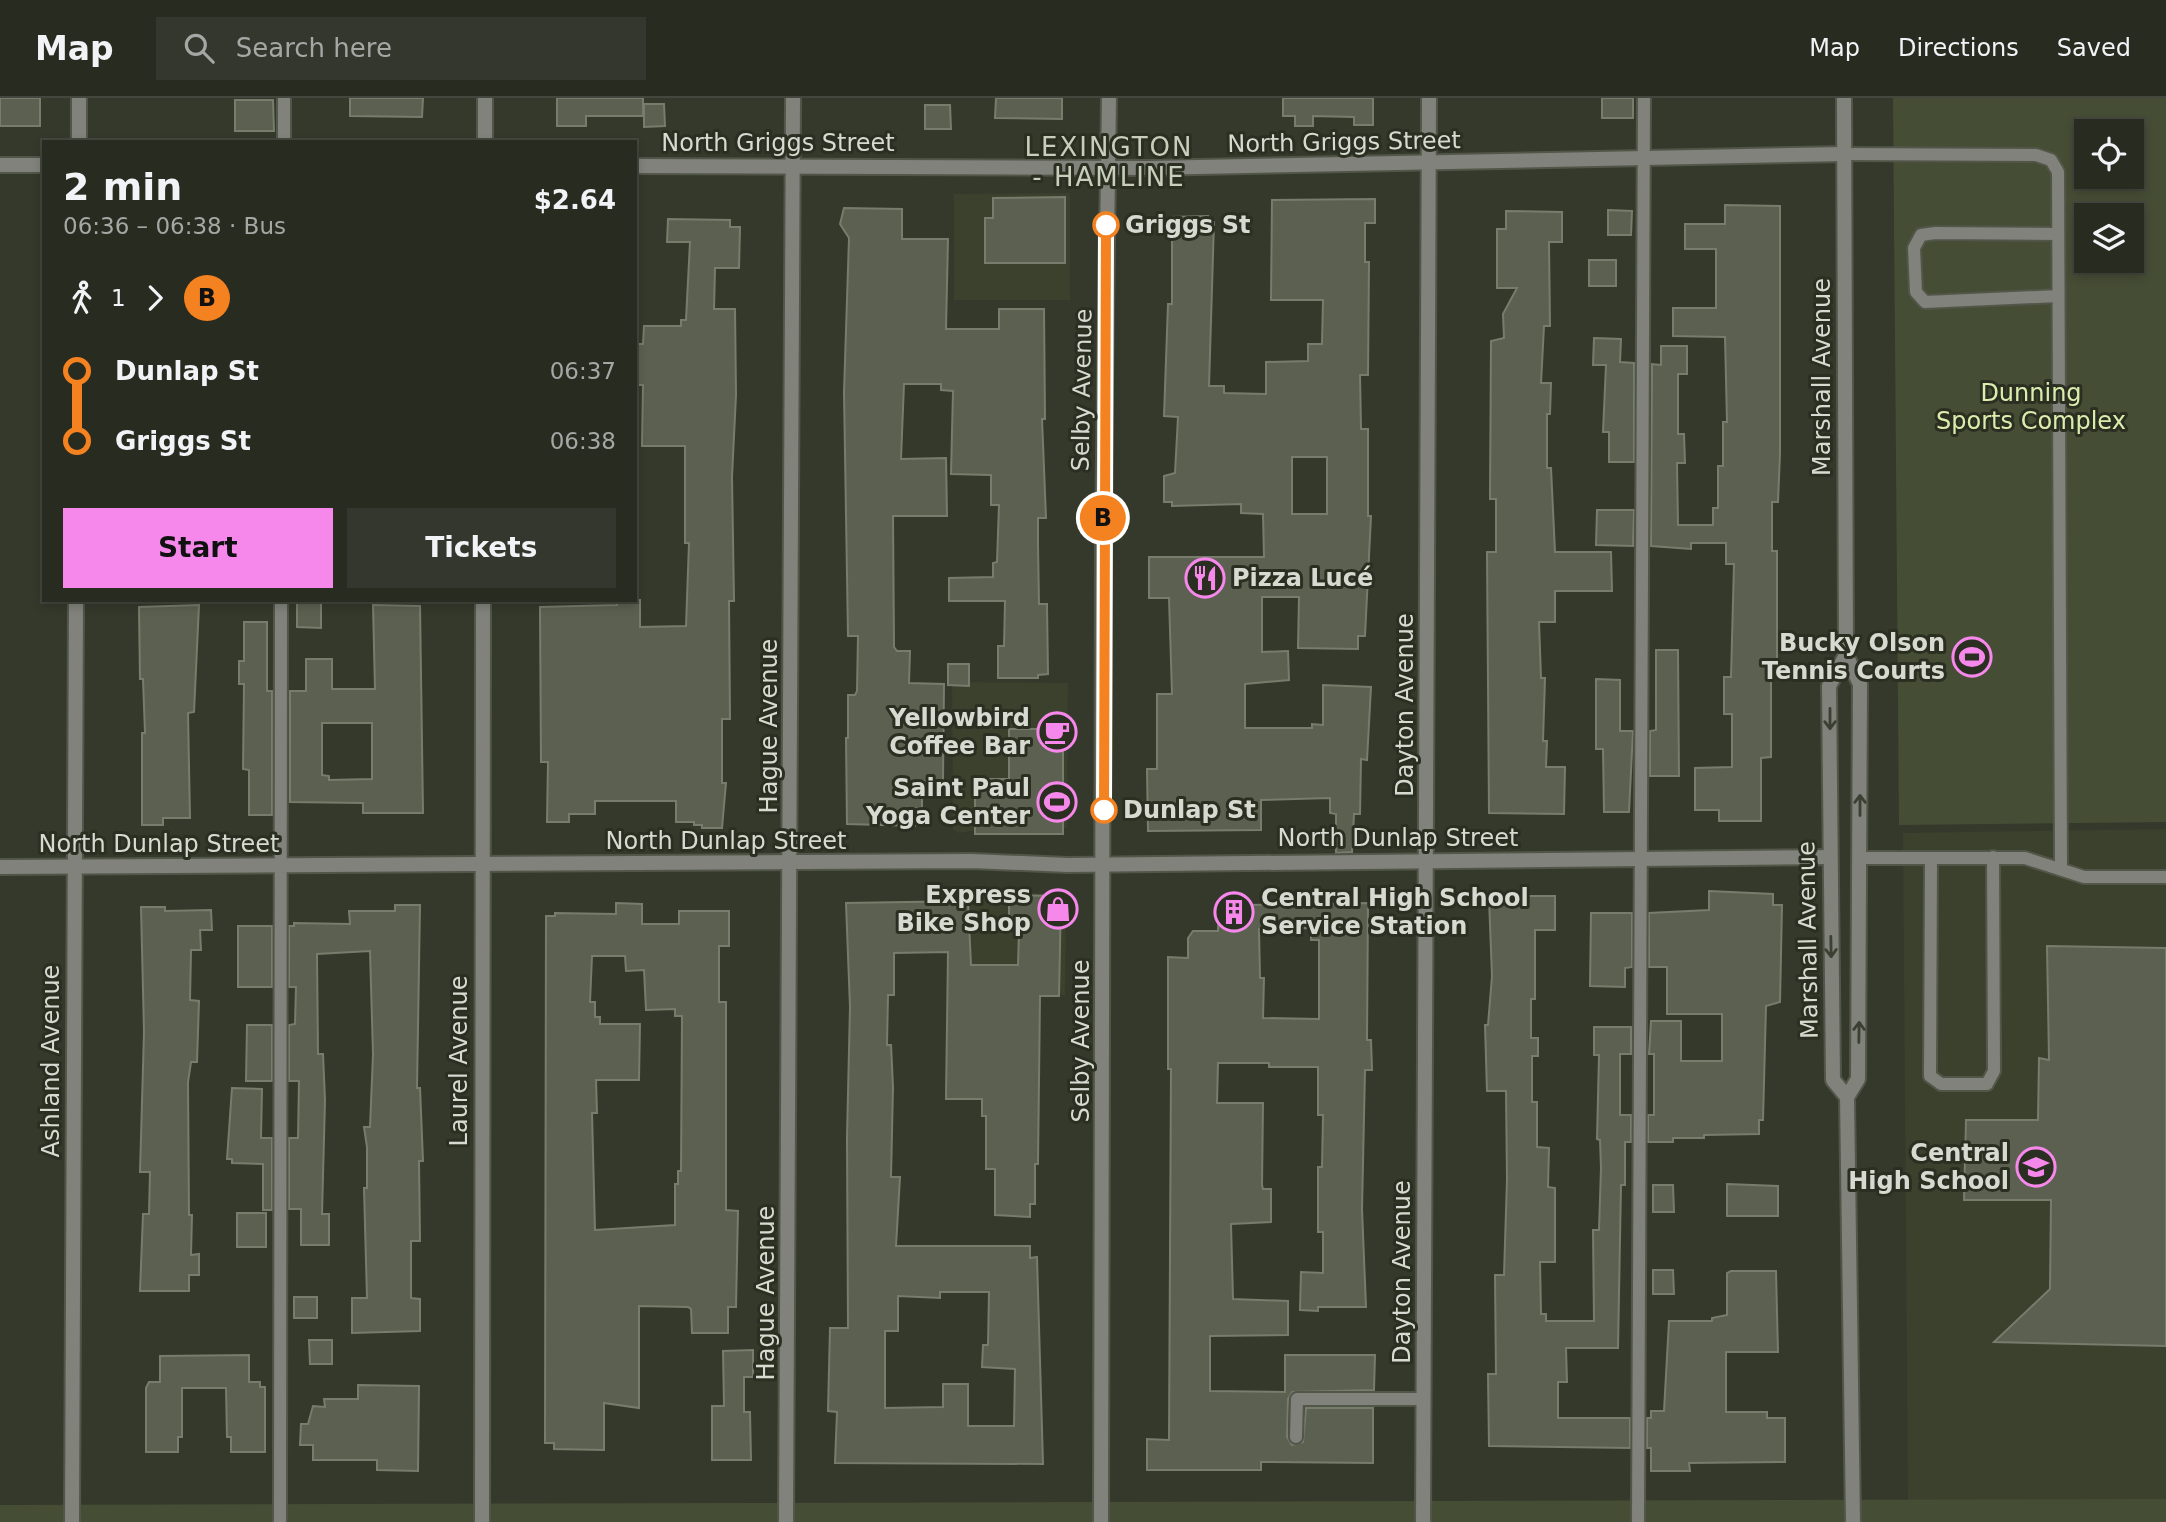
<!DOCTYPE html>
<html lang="en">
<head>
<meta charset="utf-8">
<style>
  :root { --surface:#282b20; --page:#34372d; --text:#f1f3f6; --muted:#a5a7a5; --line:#44473e; --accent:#f788eb }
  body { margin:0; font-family:"DejaVu Sans",sans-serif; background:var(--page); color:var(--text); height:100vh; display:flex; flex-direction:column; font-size:26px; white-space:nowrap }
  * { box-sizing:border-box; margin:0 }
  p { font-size:23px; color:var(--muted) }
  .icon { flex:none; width:38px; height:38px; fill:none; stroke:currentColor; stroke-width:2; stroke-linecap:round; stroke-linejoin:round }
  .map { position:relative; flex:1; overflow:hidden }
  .side { position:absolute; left:42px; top:42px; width:595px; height:462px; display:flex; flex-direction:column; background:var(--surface); border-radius:0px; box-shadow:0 4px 10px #0003,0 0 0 2px var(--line) }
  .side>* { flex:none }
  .badge { padding:0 14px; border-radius:23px; font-size:24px; line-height:46px }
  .controls { position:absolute; left:2074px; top:21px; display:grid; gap:14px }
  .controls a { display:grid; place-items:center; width:70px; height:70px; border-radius:0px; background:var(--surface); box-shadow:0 4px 10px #0003,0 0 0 2px var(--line); font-size:35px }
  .map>.badge { position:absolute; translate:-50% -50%; box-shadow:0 0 0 4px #fff }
  .legs { display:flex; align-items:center; gap:10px; height:77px; padding:0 21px; font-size:23px }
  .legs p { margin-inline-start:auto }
  .overview { display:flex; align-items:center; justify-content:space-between; height:119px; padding:0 21px }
  h1 { font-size:38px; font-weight:700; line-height:52px }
  .cta { display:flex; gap:14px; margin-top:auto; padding:14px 21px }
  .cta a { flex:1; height:80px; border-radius:0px; background:var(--accent); color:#111; font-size:28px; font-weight:700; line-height:80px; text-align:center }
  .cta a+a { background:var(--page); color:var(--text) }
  ul { padding:0 21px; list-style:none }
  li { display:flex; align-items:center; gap:24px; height:70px; font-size:26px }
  li i { display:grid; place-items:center; width:10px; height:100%; margin:0 9px; background:currentColor }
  li i::after { content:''; width:18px; height:18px; margin:-9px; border:5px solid; border-radius:50%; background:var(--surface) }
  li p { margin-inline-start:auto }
  li:first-child i { background:linear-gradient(#0000 50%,currentColor 0) }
  li:last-child i { background:linear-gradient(currentColor 50%,#0000 0) }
  header { display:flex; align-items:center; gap:42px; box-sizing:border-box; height:98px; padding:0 35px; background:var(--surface); border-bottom:2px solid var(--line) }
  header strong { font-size:33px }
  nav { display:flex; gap:38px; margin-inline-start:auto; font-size:24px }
  .search { width:490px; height:63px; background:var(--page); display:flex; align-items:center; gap:18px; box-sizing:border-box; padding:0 24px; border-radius:0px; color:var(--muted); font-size:26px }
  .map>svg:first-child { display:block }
  .built { fill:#3b412c }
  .green { fill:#464d35; fill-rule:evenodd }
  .building { fill:#5b6051; stroke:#777c6c; stroke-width:2; fill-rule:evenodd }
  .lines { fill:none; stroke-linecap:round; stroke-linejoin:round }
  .service-casing { stroke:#525649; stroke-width:16 }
  .minor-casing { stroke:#525649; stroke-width:18 }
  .tertiary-casing { stroke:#525649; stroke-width:18 }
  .service { stroke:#80827b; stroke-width:12 }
  .minor { stroke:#80827b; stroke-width:14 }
  .tertiary { stroke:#80827b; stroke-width:14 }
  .oneway { stroke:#3c4033 }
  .line-1-casing { stroke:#fff; stroke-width:16 }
  .line-1 { stroke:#f58220; stroke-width:10 }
  .stop-1-dot { fill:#fff; stroke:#f58220; stroke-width:3.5 }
  .labels { text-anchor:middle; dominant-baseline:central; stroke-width:6; stroke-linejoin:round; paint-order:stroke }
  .street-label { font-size:24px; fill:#d7dad1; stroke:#2b2f21 }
  .stop-label { font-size:24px; font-weight:bold; fill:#d7dad1; stroke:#2b2f21; text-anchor:start }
  .park-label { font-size:24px; fill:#daedad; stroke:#2b2f21 }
  .poi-label { font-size:24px; font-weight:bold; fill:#d7dad1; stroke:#2b2f21; text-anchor:end }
  .neighbourhood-label { font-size:26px; letter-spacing:2px; fill:#c8cebc; stroke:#2b2f21 }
</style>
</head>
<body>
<header>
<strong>Map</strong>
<div class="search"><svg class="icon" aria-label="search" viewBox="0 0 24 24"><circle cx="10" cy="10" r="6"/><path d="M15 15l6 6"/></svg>Search here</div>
<nav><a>Map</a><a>Directions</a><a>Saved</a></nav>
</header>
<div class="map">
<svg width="2166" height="1424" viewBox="0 0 2166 1424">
  <rect width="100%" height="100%" fill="#35392b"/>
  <g class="built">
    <path d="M1070,95V202H954V96Z"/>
    <path d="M952,584L1068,585L1067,730L978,732L959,735L953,732Z"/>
    <path d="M2166,731V1402L1908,1404L1903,735Z"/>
    <path d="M1066,795L1065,897L948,898L947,796Z"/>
  </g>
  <g class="green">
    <path d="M1893,0H2166V724L1899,727ZM2086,33H2132V79H2086ZM2086,117H2132V163H2086Z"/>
    <path d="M2166,1401V1424H0V1407Z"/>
  </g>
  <g class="building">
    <rect x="0" y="0" width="40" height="28"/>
    <path d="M350,0H423L422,19L350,18Z"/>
    <path d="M557,0H643V18H586V28H557Z"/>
    <path d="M996,0H1062V21L995,20Z"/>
    <path d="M1283,0H1373V27H1354V19L1313,18V28H1295V18H1283Z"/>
    <rect x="1602" y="0" width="31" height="20"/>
    <path d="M235,2H273L274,33H235Z"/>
    <path d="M644,6H664L665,28L644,29Z"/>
    <path d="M925,7H950L951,31H925Z"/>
    <path d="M1065,99V165H985V120H993V100Z"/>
    <path d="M1375,101V125H1365V164H1369L1368,277H1360L1361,331H1368V418H1371L1365,538H1358V551L1298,550L1299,499H1262V554L1288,553L1289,582L1245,586V630H1312V626L1323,627V587L1371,589L1367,662L1361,661L1360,716H1354L1352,754L1336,755V716L1330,715V700L1261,702V732L1148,733L1147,671H1157V596H1172L1169,500H1149V459H1264L1263,416L1241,415V406L1172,408V404H1164V378L1175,375L1178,319L1164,318L1168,206H1172V119L1208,118V124H1214L1209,288H1224V295L1266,296V264L1308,263V246H1322L1323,202H1271L1272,102ZM1292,359H1327V416H1292Z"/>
    <path d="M1725,107L1780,108V355L1778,404H1772V453H1777V570H1771V659L1761,660V723H1719V712H1695V670L1732,669V616H1724V579H1731L1734,466H1726V445H1691V451L1651,448L1652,266L1661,267V248H1687V276H1678V336H1684L1685,365H1677L1678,427H1713V410H1718V368H1723V324H1727L1725,239L1673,238V210H1716V151H1685V126H1725Z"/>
    <path d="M844,110L902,111V141H948L946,231H999V211H1044L1045,321H1042L1046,420H1038V446L1039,506H1047L1048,576L1038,577V580H998V548H1004L1005,503H949V480L993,479V465L997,464L999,407H991V377L951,376L953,293L941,292V286H904L901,361L946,360L947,418H893L894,549L897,553H910L909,585L944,586L943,683H922V710H915V728L847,726L846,640H848V597H855L857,593L858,538H848L844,294L849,140L840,126Z"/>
    <path d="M1608,112L1632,113L1631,137H1608Z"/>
    <path d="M1506,113L1562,114V144H1549L1550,228H1544L1541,285H1551L1550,316H1547V370H1551L1555,454H1611L1612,493H1555V524H1539L1541,580H1545L1543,643H1547L1546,669H1565L1564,716L1489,715L1487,454H1496V401H1490L1491,243L1504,240L1503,216L1517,190H1497V131H1506Z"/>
    <path d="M668,121L730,122V129H740L739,170H715L714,211H735L736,297L732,379L734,503H729L730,621H722V685H726L722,730H702V727H694V724H676V703H595V716H569V724H547L548,664H541L540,509L617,507V502H640V529L686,528L689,445H685V348H642L643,287H635V246H643L644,228H681V222H686L690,144H667Z"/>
    <rect x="1589" y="162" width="27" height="26"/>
    <path d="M1594,240L1621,241L1620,264L1634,265V364H1609V334H1603L1606,267H1593Z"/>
    <path d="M1597,412H1634L1633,448L1596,447Z"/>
    <path d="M297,505H321V530L297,529Z"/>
    <path d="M199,507L194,614L188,615L190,720H163V727H142V635H145L143,581H140L139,509Z"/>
    <path d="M373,507L420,508L423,715H363V705L290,704V593H306V561H332V591H375ZM322,625H372V681L329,682V678L322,677Z"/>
    <path d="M244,524H267V593H272V717H249V672L243,671L244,586H239V563H244Z"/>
    <path d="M1656,552H1678L1679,678H1650V633L1656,632Z"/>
    <path d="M948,566H969V588L948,587Z"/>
    <path d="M1596,581L1620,582V633H1633L1629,714H1604L1603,651H1596Z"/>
    <path d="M1009,631H1063V736H975V681H1009Z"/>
    <path d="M1709,793L1773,796V807H1782L1780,904L1766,908L1763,1022H1759V1036L1704,1037V1040H1673V1044H1648V1017H1654V956H1649L1651,923H1681V963H1722V916H1667V869H1649V815L1709,812Z"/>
    <path d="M1009,797L1061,798L1059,898H1040L1038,1066H1035V1106H1030V1119L995,1117V1071H986V1018H982V1001H946L948,854L894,855V897H888L887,947H891L893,989L891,1079H900L896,1148H1030V1160L1037,1159L1043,1366L835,1365L837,1314L828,1313L830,1230H848L847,1039L850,909L846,805L968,803L971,867H1018L1019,832H1009ZM940,1194H989L988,1247H983L982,1269L1015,1271L1014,1328H968V1286H943V1309L885,1310V1233H898V1198L940,1200Z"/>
    <path d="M1497,798H1555V832H1535V901H1531V940H1538V958H1532V1004H1537V1049L1549,1050L1548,1089L1555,1090V1164H1540L1541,1216H1546V1223H1594L1593,1132H1599L1601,1070L1600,1042L1597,1041L1599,957H1594V929H1631V956H1620V1017H1631V1044H1625V1087H1621L1618,1250H1566L1567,1284H1558V1320H1630V1350L1489,1348L1488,1276H1496L1495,1177H1504L1507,1081L1506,993H1487L1485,927H1488L1492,878L1489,801H1497Z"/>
    <path d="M1219,802H1249V807L1368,805L1367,942H1371L1372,972H1365L1362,1111L1366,1209H1318V1213L1300,1212L1301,1174L1323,1175V1134H1318V1069H1322L1323,1017H1318V969H1269V965H1218L1217,1005H1263L1262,1087L1263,1091H1271V1124L1231,1126L1233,1201L1288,1203V1237L1210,1238V1293L1285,1294V1257H1375L1374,1292L1292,1294L1288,1301L1287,1339L1292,1347L1303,1344L1306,1310H1373V1365L1261,1364V1372H1147V1341L1169,1342L1171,971H1168V859L1188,860V840L1193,833H1218ZM1311,830V842H1319V921L1263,920L1264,880H1260L1259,831Z"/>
    <path d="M616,805L642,806V826H679V813H729V848H719V904H726V1112L738,1113L736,1209H728V1235H692L691,1211L688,1209L639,1208V1310L604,1305V1352L554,1351V1345H545L546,818H555V815L616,816ZM592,858H625L626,873L644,872L646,912L675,911V918H682L681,1073H678V1086H675V1127L595,1132L592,1015H597L596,982H639L640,926H600V919H595V904H590Z"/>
    <path d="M395,807H420L417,990H420L423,1063H419L420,1143H411V1200L420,1201V1233L352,1235V1200H367L364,1090H367V1049L364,1029H370L373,956L370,853L317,856L318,956H323L325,1002L322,1116H329V1147H301V1111H289V1040H298L299,983H289V927L295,926L296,889H289V828H294V825L350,826L349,813H395Z"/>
    <path d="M141,809H165V813L211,812L212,832H200L201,852H191L190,902L199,903L197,964H191L188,984L189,1117H192L191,1157L199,1156V1177H189V1193H140L143,1116H149L150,1074H140L144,934Z"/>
    <path d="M1591,815H1632V869L1625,870V889L1590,888Z"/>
    <rect x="238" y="828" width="34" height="61"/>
    <path d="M2047,848L2166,850V1248L1994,1244L2050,1191L2051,1102H1964L1966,1022H2038L2039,960L2049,962Z"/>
    <path d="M247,927H272V983H246Z"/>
    <path d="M232,990L262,991L261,1040H272V1112H263V1066L232,1065V1061H227Z"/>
    <path d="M1727,1086L1778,1088V1118H1727Z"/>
    <path d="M1653,1087H1673L1674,1114H1653Z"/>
    <rect x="237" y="1115" width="29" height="34"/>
    <path d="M1653,1172H1673L1674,1196H1653Z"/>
    <path d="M1731,1173H1776L1778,1254H1726V1314H1767V1320H1785V1364L1689,1365L1690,1373H1651V1350H1647V1320H1651V1313H1664L1669,1223H1712V1220L1727,1217V1175Z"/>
    <rect x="294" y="1199" width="23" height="21"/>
    <path d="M309,1242H332V1266H310Z"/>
    <path d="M753,1252V1279H744V1314H750L751,1362H712V1308H724L723,1253Z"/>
    <path d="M249,1257V1284H260V1289H265V1354H231V1339H227L226,1290H182V1339H178V1354H146V1290L149,1284H160V1258Z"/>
    <path d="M358,1287L419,1288L418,1373L377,1372V1362H313V1347H300L301,1326H308L313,1308L325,1309L324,1301H358Z"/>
  </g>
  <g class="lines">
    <g class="service-casing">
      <g id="service">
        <path d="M284,44V0"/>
        <path d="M1844,56L2036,57L2051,62L2058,74L2061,770"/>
        <path d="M2058,136L1935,135L1921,137L1914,150L1916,194L1925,204L2058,198"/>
        <path d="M1861,760H2025L2084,779H2166"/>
        <path d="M1931,760L1930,978L1941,986H1987L1994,973L1993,759"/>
        <path d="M1296,1339L1297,1301H1424"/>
        <path d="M280,1424L281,502"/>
        <path d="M1638,1424L1644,0"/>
      </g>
    </g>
    <g class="minor-casing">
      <g id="minor">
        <path d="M79,44V0"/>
        <path d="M485,44V0"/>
        <path d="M0,67H44"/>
        <path d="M635,68L1149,70L1844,56"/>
        <path d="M0,769L971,763L1068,767L1830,759"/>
        <path d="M72,1424L76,502"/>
        <path d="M482,1424L483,502"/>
        <path d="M786,1424L793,0"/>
        <path d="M1423,1424L1429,0"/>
      </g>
    </g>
    <g class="tertiary-casing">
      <g id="tertiary">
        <path d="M1844,0L1846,557L1860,586L1858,981L1847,999L1853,1424"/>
        <path d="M1846,557L1829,588L1833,982L1847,999"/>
        <path d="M1101,1424L1103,431L1109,0"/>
      </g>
    </g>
    <use href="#service" class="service"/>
    <use href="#minor" class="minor"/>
    <use href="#tertiary" class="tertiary"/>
  </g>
  <defs><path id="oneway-shaft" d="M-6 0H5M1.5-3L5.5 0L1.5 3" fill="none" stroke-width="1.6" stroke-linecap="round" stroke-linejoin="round" transform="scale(1.75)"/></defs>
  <g class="oneway">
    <use href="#oneway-shaft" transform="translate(1830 621) rotate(90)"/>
    <use href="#oneway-shaft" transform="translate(1860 707) rotate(-90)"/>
    <use href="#oneway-shaft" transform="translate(1831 849) rotate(89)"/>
    <use href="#oneway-shaft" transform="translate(1859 934) rotate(-89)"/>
  </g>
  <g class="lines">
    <g class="line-1-casing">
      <path id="line-1" d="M1104,712L1106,127"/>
    </g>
    <use href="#line-1" class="line-1"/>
  </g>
  <defs>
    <g id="restaurant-ring" transform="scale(2.0125)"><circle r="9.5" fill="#2b2f21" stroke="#f788eb" stroke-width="1.5"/><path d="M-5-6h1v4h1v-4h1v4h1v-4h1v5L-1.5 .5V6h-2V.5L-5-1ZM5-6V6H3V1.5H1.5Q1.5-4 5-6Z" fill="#f788eb"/></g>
    <g id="stadium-ring" transform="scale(2.0125)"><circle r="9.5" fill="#2b2f21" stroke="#f788eb" stroke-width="1.5"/><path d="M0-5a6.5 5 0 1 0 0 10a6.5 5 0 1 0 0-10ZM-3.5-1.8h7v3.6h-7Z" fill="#f788eb"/></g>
    <g id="cafe-ring" transform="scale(2.0125)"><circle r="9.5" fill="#2b2f21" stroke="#f788eb" stroke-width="1.5"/><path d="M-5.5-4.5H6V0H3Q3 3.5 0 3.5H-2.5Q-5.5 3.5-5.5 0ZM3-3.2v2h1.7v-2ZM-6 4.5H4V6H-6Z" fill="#f788eb"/></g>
    <g id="shop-ring" transform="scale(2.0125)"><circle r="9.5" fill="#2b2f21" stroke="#f788eb" stroke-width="1.5"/><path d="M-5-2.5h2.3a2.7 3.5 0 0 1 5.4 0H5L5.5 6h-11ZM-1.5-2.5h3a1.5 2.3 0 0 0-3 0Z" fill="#f788eb"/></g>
    <g id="building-ring" transform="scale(2.0125)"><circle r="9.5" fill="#2b2f21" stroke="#f788eb" stroke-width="1.5"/><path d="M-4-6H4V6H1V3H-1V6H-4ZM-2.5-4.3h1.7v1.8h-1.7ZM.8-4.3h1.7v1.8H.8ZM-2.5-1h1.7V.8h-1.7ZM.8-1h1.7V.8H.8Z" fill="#f788eb"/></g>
    <g id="school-ring" transform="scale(2.0125)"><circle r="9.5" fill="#2b2f21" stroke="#f788eb" stroke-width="1.5"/><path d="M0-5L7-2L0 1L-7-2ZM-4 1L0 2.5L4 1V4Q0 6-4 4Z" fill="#f788eb"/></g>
  </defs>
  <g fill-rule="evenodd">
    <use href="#restaurant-ring" x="1205" y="480"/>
    <use href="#stadium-ring" x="1972" y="559"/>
    <use href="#cafe-ring" x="1057" y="634"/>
    <use href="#stadium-ring" x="1057" y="704"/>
    <use href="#shop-ring" x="1058" y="811"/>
    <use href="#building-ring" x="1234" y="814"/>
    <use href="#school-ring" x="2036" y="1069"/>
  </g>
  <g class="stop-1-dot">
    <circle cx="1106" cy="127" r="12"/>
    <circle cx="1104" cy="712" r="12"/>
  </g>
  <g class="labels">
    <g class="street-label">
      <text transform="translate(1344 44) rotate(-1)">North Griggs Street</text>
      <text x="778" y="45">North Griggs Street</text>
      <text transform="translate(1822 279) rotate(-90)">Marshall Avenue</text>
      <text transform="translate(1082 292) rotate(-89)">Selby Avenue</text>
      <text transform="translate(1405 607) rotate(-90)">Dayton Avenue</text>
      <text transform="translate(769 628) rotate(-90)">Hague Avenue</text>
      <text x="1398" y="740">North Dunlap Street</text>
      <text x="726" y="743">North Dunlap Street</text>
      <text x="159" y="746">North Dunlap Street</text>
      <text transform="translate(1808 842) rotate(-91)">Marshall Avenue</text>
      <text transform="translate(1081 943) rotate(-90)">Selby Avenue</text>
      <text transform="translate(51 963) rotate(-90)">Ashland Avenue</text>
      <text transform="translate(459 963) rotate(-90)">Laurel Avenue</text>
      <text transform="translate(1402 1174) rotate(-90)">Dayton Avenue</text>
      <text transform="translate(766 1195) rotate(-90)">Hague Avenue</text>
    </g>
    <g class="stop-label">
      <text x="1125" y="127">Griggs St</text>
      <text x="1123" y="712">Dunlap St</text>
    </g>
    <g class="park-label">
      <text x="2031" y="295">Dunning<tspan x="2031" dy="28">Sports Complex</tspan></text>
    </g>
    <g class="poi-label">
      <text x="1232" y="480" text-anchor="start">Pizza Lucé</text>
      <text x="1945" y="545">Bucky Olson<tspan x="1945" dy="28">Tennis Courts</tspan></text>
      <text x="1030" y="620">Yellowbird<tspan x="1030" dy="28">Coffee Bar</tspan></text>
      <text x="1030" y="690">Saint Paul<tspan x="1030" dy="28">Yoga Center</tspan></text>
      <text x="1031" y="797">Express<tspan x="1031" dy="28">Bike Shop</tspan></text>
      <text x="1261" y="800" text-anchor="start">Central High School<tspan x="1261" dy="28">Service Station</tspan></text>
      <text x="2009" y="1055">Central<tspan x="2009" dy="28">High School</tspan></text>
    </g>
    <g class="neighbourhood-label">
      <text x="1109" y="49">LEXINGTON<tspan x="1109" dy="30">- HAMLINE</tspan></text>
    </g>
  </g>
</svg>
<div class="controls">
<a><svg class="icon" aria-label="locate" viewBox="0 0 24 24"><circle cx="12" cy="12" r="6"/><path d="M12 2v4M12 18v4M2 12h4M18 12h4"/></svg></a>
<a><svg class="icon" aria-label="layers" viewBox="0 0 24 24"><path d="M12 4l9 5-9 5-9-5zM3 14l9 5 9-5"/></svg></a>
</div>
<b class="badge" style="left:1103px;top:420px;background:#f58220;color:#111">B</b>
<section class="side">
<div class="overview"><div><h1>2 min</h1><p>06:36 – 06:38 · Bus</p></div><b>$2.64</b></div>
<div class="legs"><svg class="icon" aria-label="walk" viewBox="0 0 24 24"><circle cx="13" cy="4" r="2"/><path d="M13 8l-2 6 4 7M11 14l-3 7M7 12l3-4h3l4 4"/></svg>1<svg class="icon" aria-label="forward" viewBox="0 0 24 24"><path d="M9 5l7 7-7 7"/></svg><b class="badge" style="background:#f58220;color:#111">B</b></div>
<ul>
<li><i style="color:#f58220"></i><b>Dunlap St</b><p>06:37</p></li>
<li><i style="color:#f58220"></i><b>Griggs St</b><p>06:38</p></li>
</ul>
<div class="cta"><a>Start</a><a>Tickets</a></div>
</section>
</div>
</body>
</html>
